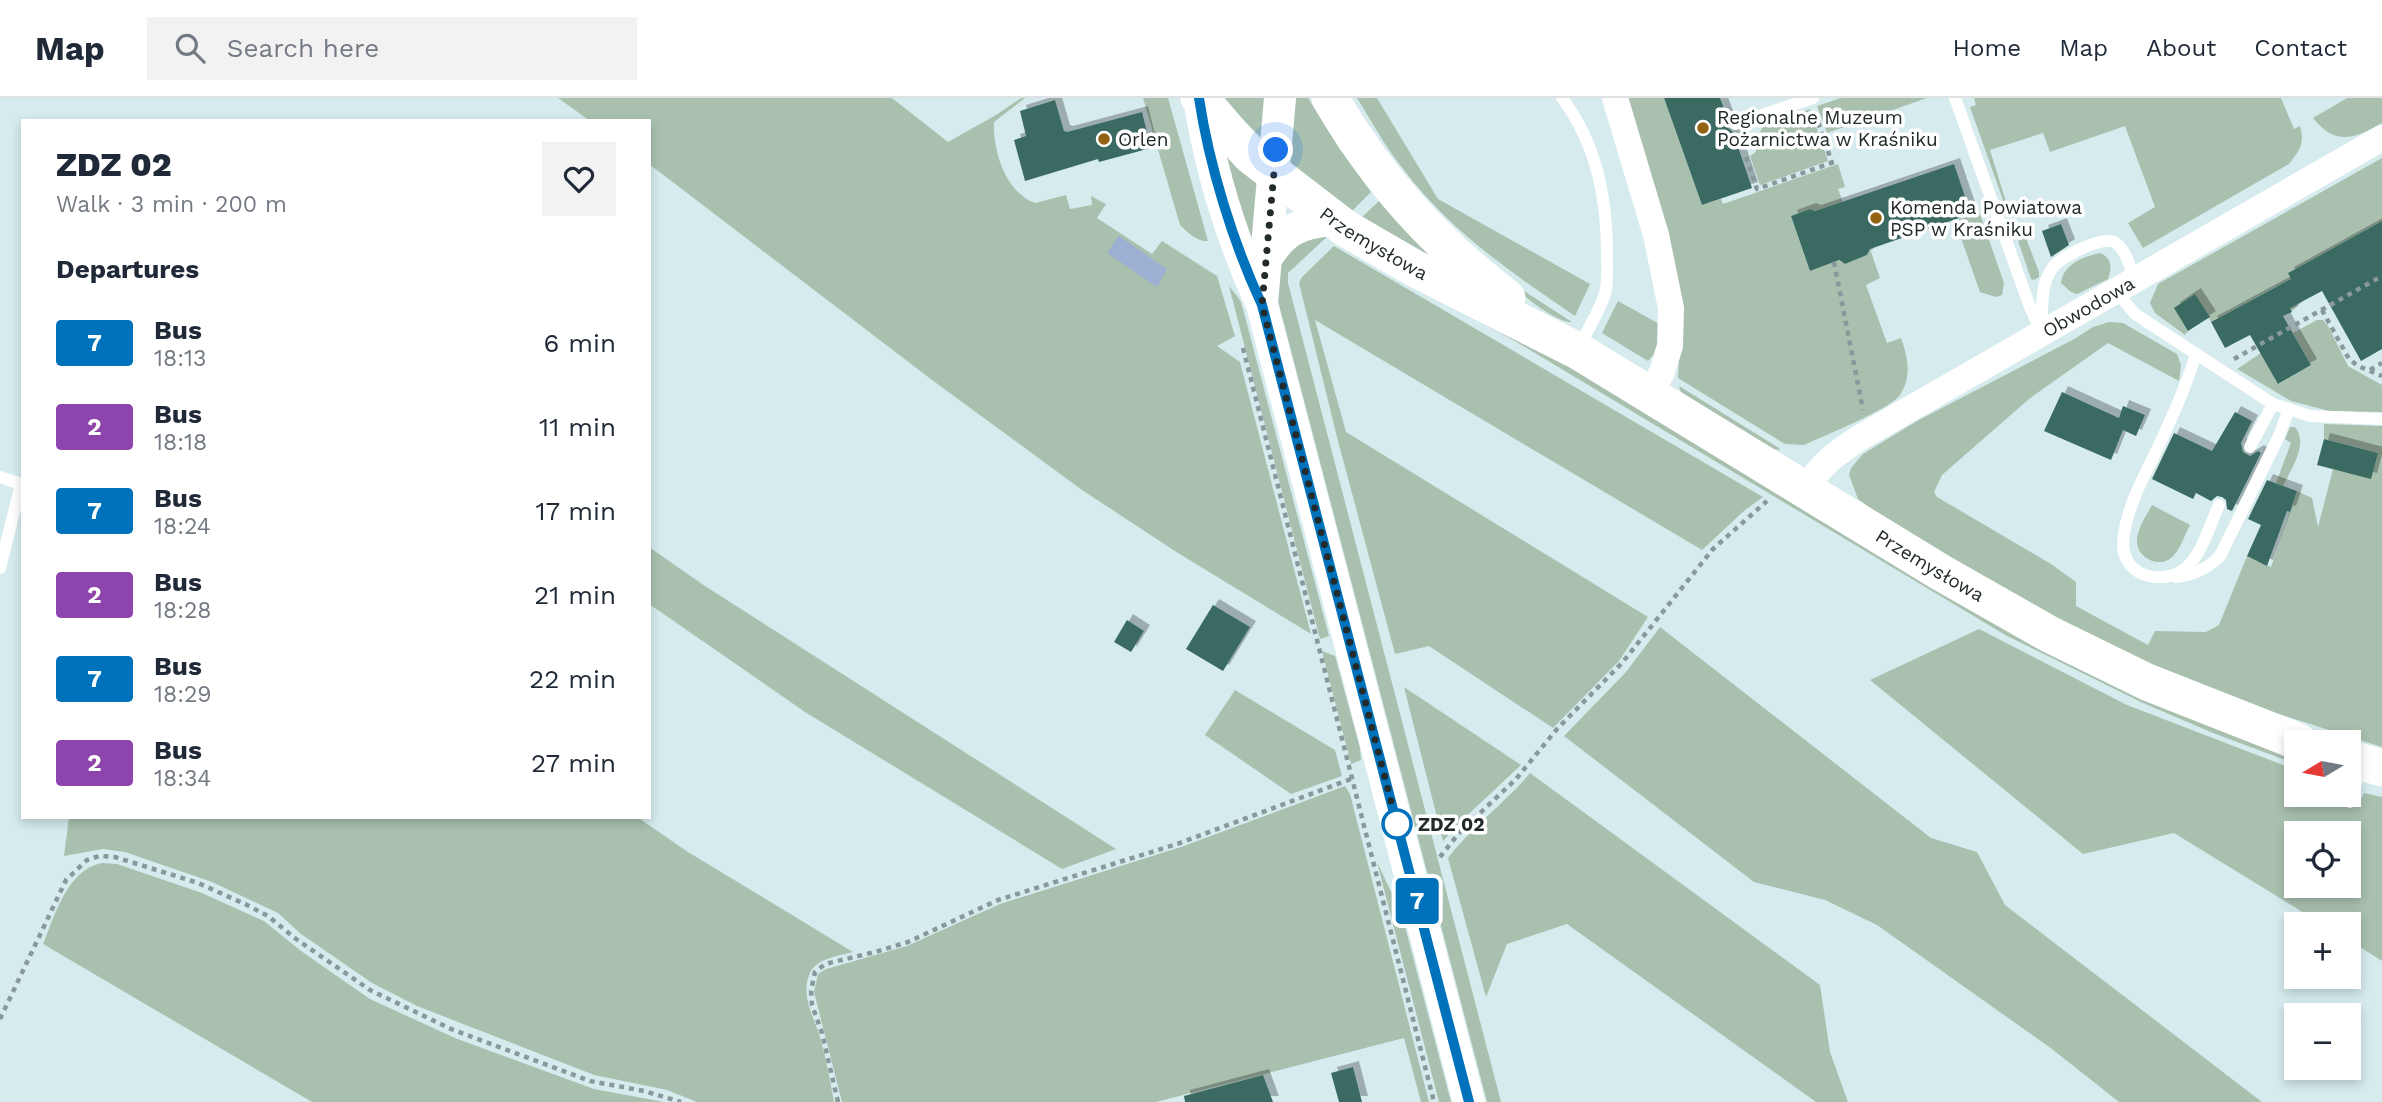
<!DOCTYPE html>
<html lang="en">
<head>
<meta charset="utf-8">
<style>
  :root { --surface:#fff; --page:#f2f2f3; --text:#1f2937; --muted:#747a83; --line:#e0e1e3 }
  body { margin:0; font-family:"Work Sans",sans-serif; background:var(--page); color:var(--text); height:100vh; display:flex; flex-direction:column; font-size:26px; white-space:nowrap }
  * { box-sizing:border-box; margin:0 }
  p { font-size:23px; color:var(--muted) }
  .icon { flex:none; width:38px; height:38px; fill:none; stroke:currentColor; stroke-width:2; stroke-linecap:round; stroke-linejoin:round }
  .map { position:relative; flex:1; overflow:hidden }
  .side { position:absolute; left:21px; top:21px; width:630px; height:700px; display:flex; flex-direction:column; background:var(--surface); border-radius:0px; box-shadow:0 4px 10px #0003 }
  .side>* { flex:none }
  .badge { padding:0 14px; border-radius:5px; font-size:24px; line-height:46px }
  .needle { width:46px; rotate:260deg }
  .fabs { position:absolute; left:2284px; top:632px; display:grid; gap:14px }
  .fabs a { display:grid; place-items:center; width:77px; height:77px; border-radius:0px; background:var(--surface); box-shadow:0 4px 10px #0003; font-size:35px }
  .you { position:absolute; width:35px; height:35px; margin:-18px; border:5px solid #fff; border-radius:50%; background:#1a73e8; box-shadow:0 0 0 10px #1a73e833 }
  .map>.badge { position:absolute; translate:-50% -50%; box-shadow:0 0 0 4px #fff }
  h2 { padding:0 35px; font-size:26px; line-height:63px }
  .round { display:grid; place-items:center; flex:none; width:74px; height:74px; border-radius:0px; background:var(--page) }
  .overview { display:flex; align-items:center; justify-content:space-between; height:119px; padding:0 35px }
  h1 { font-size:33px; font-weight:800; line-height:52px }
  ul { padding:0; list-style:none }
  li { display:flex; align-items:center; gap:21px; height:84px; padding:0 35px }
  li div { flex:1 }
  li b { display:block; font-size:26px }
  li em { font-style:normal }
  li .badge { min-width:77px; font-weight:700; text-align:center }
  header { display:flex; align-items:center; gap:42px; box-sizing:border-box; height:98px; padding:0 35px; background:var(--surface); border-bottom:2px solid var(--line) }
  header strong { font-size:33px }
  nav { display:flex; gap:38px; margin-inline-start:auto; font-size:24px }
  .search { width:490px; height:63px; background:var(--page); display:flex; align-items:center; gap:18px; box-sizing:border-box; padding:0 24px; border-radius:0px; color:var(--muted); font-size:26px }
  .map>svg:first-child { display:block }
  .green { fill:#a9c0af; fill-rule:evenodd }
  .water { fill:#9bb0d3 }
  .building { fill:#3a6b62; filter:url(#shadow) }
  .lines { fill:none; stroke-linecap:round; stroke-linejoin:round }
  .path { stroke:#89989a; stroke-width:4.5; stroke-dasharray:5 5; stroke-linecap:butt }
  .service { stroke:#fff; stroke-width:12 }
  .minor { stroke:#fff; stroke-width:26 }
  .tertiary { stroke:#fff; stroke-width:32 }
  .secondary { stroke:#fff; stroke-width:37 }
  .line-casing { stroke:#fff; stroke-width:16 }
  .line { stroke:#0072bc; stroke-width:10 }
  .walk { stroke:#222a2b; stroke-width:7; stroke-dasharray:0 12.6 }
  .poi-dot { fill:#936212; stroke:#fff; stroke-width:2.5 }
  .stop-dot { fill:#fff; stroke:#0072bc; stroke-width:3.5 }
  .labels { text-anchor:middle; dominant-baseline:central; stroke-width:7; stroke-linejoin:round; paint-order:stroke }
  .poi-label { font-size:19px; fill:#222a2b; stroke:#fff; text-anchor:start }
  .street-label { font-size:19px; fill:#222a2b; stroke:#fff }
  .stop-label { font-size:19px; font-weight:bold; fill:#222a2b; stroke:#fff; text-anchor:start }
</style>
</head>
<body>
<header>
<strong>Map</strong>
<div class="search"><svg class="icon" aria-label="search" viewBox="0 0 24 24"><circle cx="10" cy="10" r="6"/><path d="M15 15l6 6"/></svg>Search here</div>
<nav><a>Home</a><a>Map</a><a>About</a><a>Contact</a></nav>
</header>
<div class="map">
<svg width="2382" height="1004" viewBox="0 0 2382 1004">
  <defs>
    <filter id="shadow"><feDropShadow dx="6" dy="-6" stdDeviation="0" flood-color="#0004"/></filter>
  </defs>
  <rect width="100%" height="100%" fill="#d6ebee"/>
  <g class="green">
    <path d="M558,0H892L948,44L996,17L1021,0H1025L994,24C993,53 1005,94 1035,105L1066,97L1070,111L1092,107L1091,98L1106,106L1097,120L1152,156L1162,143L1217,178L1235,238L1217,248L1240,264L1311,536L1178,455L1082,392L932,282L649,66V23H590Z"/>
    <path d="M1143,0H1168L1208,143C1197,144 1187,134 1180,127Z"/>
    <path d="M1225,0H1272L1264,42L1244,23Z"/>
    <path d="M1288,0H1308L1339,50L1371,94L1352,113L1287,62Z"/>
    <path d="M1357,0H1377L1438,101L1590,186L1575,218C1513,176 1450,133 1404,72C1386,50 1372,24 1357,0Z"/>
    <path d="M1625,0H1664L1702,107L1721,101L1723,106L1838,66L1845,89L1838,91L1843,104L1815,113L1810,111L1791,118L1810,173L1838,162L1845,166L1867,157L1870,151L1880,180L1866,187L1887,245L1901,240C1908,259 1912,279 1900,297C1892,310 1822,339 1804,347L1785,346L1678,280L1680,239Z"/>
    <path d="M1841,0H1927L1827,35L1817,8Z"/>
    <path d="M1974,0H2281L2294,31L2300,28C2305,46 2300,52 2289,66L2143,150L2128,125L2155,109L2125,28L2050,54L2043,35L1990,52L2006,104L2004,105L1970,9L1976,7Z"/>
    <path d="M2347,0H2382V25C2355,40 2336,49 2313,20Z"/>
    <path d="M1810,11L1828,63L1760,87L1750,58C1762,53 1756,37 1764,27Z"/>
    <path d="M1215,33L1263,78L1255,168Z"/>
    <path d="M2382,60V123L2288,175L2303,203L2292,213L2277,188L2211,224L2195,197L2188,233L2185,237L2155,215L2150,205L2158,186Z"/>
    <path d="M1379,103L1416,143L1441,165L1362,119Z"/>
    <path d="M1426,108L1521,191L1572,224C1542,225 1451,131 1426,108Z"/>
    <path d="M1979,113L2004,185L2002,197L1996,199L1980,194L1955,123Z"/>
    <path d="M1330,136L1288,175V185L1501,1004H1487L1277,199V167L1302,139Z"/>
    <path d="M1345,140L2296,660V666L2213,635L2143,605L2007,538L1513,242L1394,176Z"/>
    <path d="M2026,140L2039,174V179L2034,182L2031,181L2018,143Z"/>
    <path d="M1334,148L1763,399L1745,412L1702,452L1315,222L1346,334L1648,519L1619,563L1553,630L1429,548L1395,556L1338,343L1299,185L1302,179Z"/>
    <path d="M2101,155C2112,161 2112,170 2108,181L2077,196L2071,194L2061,185C2063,166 2084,158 2101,155Z"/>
    <path d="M1229,188L1240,202L1243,211L1329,538L1320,541Z"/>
    <path d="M1618,203L1663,228L1656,254L1648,263L1602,235Z"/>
    <path d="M2317,222H2323L2328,228L2348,268L2382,287V314L2329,313L2291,303L2237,271L2261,255L2279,286L2311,267L2293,235Z"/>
    <path d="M2109,224L2123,225L2177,256L2181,267L2179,283L2108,245L2029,301L1942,377L1934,394L1937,399L2051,466L2076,484V508L2148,547L2155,533L2206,534L2219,527L2247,458L2271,469L2297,393L2312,400L2318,429L2333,371L2378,355L2324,341V326L2382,328V649L2276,615L2142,563L2080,534L2014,496L1885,421L1858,401L1849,377L1851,370L1863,356L1917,323L2076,240L2093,229Z"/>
    <path d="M1679,288L1779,350L1780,352L1773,351L1681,294Z"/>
    <path d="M2290,329H2295C2309,346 2291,371 2283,388L2276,385L2291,345L2285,341Z"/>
    <path d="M2152,407L2190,427C2185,436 2181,450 2174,457C2162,472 2137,461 2137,443C2137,431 2146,418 2152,407Z"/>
    <path d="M649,449L702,486L1116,751L1062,771L805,614L649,506Z"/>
    <path d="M1660,529L1931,740L1977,754L2005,807L2262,1004H2119L2052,951L1877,827L1825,802L1754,784L1564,638L1626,574Z"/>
    <path d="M1979,531L2127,607L2296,672V696L2342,697L2341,701L2359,706L2364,695L2382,699V863L2349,842L2348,826H2322L2174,735L2083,756L1870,582ZM2296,735H2348V788H2296Z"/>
    <path d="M1322,553L1335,558L1360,650L1361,662L1351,666Z"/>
    <path d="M1404,589L1521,667L1459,725L1443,743Z"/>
    <path d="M1235,592L1335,652L1342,678L1291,696L1205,637Z"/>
    <path d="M1530,675L1820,887L1830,954L1848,1004H1816L1567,826L1507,846L1486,899L1448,760C1472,728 1505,705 1530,675Z"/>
    <path d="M1345,688L1350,696L1429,1004H1421L1404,940L1156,1004H842L814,894L818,876L826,871L907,848L1000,806L1181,749Z"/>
    <path d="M69,719H637L688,754L853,854C839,858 817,860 810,875C800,897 814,919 820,939C826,960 830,982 834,1004H697L667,992L594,977L417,908L372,885L301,836L278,815L212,784L125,754L103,751L64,758Z"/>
    <path d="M1371,741L1377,764L1402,817L1451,1004H1439Z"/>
    <path d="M102,765L117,766L202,795L264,823L301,853L370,901L455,940L594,991L664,1004H312L43,846C55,817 67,772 102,765Z"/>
  </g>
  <path class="water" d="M1119,138L1167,171L1157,189L1107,155Z"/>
  <g class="building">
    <path d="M1664,0H1720L1728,21L1727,29L1733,34L1752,90L1702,107Z"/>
    <path d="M1055,2L1064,33L1067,34L1142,14L1151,50L1099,64L1098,61L1025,83L1014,42L1026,38L1020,13Z"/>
    <path d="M1954,66L1971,116L1870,151L1867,157L1845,166L1839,162L1810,173L1791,118L1810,111L1815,113Z"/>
    <path d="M2382,123V251L2361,263L2322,193L2290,210L2292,214L2283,218L2311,267L2278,286L2250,237L2225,250L2211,224L2291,181L2288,175Z"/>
    <path d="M2061,126L2069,147L2051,159L2042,133Z"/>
    <path d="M2195,196L2210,219L2188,233L2174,210Z"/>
    <path d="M2062,294L2119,320L2123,308L2145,317L2136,338L2123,332L2111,362L2044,333Z"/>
    <path d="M2235,314L2252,323L2241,345L2243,354L2250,358L2258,353L2261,355L2232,413L2227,411L2226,402L2222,399L2217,398L2211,403L2196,395L2193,401L2152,381L2174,335L2212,353Z"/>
    <path d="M2324,341L2378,355L2371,381L2317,367Z"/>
    <path d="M2267,382L2297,393L2290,414L2287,413L2267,468L2247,458L2261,427L2248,421Z"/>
    <path d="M1213,507L1250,529L1223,573L1186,551Z"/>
    <path d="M1127,522L1144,533L1131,554L1114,544Z"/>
    <path d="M1353,969L1362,1004H1339L1331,975Z"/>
    <path d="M1263,977L1273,1004H1185L1184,998Z"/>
  </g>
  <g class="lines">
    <g class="path">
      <path d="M1815,15L1832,65"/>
      <path d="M1746,59L1757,91L1837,63"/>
      <path d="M1834,164L1863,312"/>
      <path d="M2322,212L2349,261L2358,268L2382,278"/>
      <path d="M1243,250L1434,1004"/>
      <path d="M2234,261L2382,178"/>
      <path d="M2370,272L2382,265"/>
      <path d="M1440,759L1459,735L1516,681L1557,631L1622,565L1713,451L1767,403"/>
      <path d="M0,921L66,782L87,762L99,758L115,759L198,785L245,806L268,818L296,841L370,892L451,931L590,983L644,993L681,1004"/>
      <path d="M838,1004L822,935L812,907L811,893L815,874L825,866L875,854L908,844L998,802L1180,745L1351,681"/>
    </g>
    <g class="service">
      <path d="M1562,0C1597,47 1607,100 1607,158C1607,170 1608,185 1605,196C1599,214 1587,232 1579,250"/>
      <path d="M1955,0L2030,209L2042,235"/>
      <path d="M1735,26L1813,0"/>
      <path d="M2116,193L2135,216L2273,306L2310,318L2382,321"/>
      <path d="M2042,231C2042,216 2041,197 2046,182C2048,178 2051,171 2054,168C2064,158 2101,138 2114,144C2126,150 2130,170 2135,182"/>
      <path d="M2196,256C2185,292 2169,326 2153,360C2141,384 2128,409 2124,436C2123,444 2122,454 2127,462C2138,483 2171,484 2187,469C2203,454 2210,426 2219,407"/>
      <path d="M2250,349L2273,306"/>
      <path d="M0,379L21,386L0,470"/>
      <path d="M2176,479C2194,477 2207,471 2220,458L2279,338L2289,311"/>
      <path d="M2350,704L2362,667"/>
    </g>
    <g class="minor">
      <path d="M1615,0L1656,137L1671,210L1670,248L1662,274L1649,297"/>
      <path id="s1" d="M1805,392C1822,365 1835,356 1861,339L2382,40"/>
    </g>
    <g class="tertiary">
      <path d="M1199,0C1210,70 1232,142 1262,207L1469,1004"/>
      <path d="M1266,161C1283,133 1298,125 1331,122"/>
      <path d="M1262,205L1280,0"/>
    </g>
    <g class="secondary">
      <path id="s2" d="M1199,0L1250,57L1345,130L1414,170L1578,253L1940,474L2049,536L2147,584L2299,644"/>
      <path d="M1330,0C1378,82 1432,142 1507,200"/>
      <path d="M2348,660L2382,670"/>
    </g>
  </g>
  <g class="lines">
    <g class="line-casing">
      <path id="line" d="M1199,0C1209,67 1233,145 1262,207L1469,1004"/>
    </g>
    <use href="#line" class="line"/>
    <path class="walk" d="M1276,52L1262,207L1397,726"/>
  </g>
  <g class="poi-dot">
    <circle cx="1703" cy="30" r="7"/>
    <circle cx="1104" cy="41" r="7"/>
    <circle cx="1876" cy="120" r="7"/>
  </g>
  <circle class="stop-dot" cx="1397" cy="726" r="14"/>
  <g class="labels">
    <g class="poi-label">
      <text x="1717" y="19">Regionalne Muzeum<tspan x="1717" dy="22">Pożarnictwa w Kraśniku</tspan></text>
      <text x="1118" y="41">Orlen</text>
      <text x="1890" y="109">Komenda Powiatowa<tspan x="1890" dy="22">PSP w Kraśniku</tspan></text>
    </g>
    <g class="street-label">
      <text stroke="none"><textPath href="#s2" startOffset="229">Przemysłowa</textPath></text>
      <text stroke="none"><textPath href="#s1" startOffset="340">Obwodowa</textPath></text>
      <text stroke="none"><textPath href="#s2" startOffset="872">Przemysłowa</textPath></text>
    </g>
    <g class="stop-label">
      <text x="1418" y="726">ZDZ 02</text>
    </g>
  </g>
</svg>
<div class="fabs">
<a><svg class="needle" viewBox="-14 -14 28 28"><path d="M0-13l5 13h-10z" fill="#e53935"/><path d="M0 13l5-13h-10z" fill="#747a83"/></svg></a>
<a><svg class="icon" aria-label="locate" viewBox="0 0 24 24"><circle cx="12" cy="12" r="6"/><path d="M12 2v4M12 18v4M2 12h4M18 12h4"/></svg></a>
<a>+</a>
<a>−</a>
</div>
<div class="you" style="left:1276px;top:52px"></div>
<b class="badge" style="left:1417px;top:803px;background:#0072bc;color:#fff">7</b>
<section class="side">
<div class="overview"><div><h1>ZDZ 02</h1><p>Walk · 3 min · 200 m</p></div><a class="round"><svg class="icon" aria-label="heart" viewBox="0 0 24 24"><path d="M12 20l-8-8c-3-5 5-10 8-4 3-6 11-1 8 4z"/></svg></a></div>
<h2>Departures</h2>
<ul>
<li><span class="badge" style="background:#0072bc;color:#fff">7</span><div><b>Bus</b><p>18:13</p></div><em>6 min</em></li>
<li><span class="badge" style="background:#8e44ad;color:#fff">2</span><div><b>Bus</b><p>18:18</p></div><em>11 min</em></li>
<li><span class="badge" style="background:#0072bc;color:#fff">7</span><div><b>Bus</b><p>18:24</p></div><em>17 min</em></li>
<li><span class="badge" style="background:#8e44ad;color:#fff">2</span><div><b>Bus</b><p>18:28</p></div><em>21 min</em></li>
<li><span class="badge" style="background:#0072bc;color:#fff">7</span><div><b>Bus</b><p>18:29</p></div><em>22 min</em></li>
<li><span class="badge" style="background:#8e44ad;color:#fff">2</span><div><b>Bus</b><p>18:34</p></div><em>27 min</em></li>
</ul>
</section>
</div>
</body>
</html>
